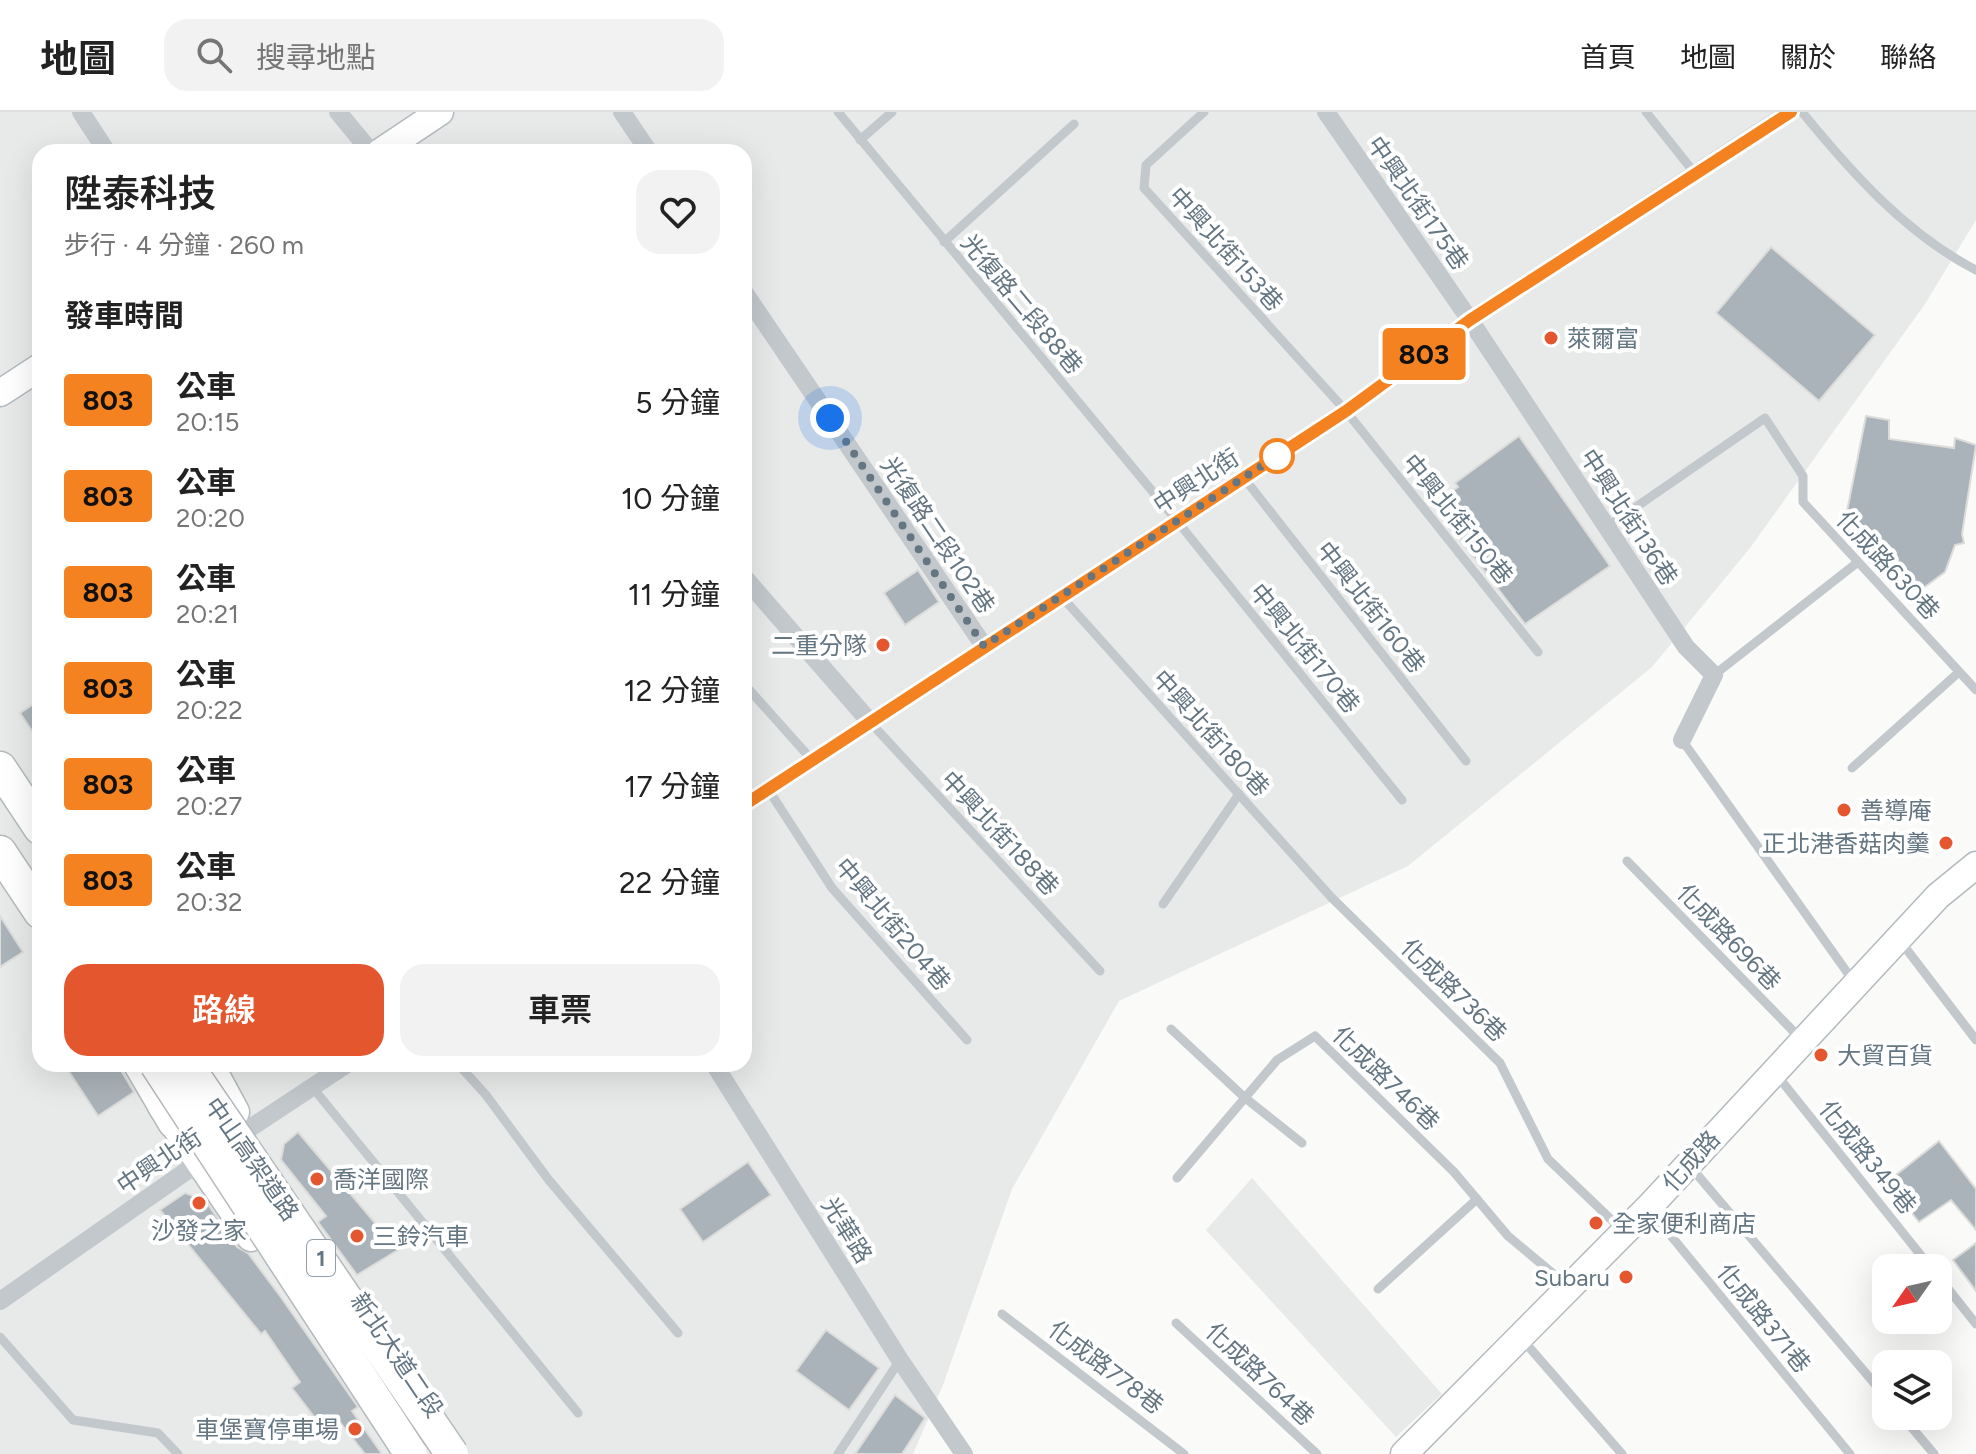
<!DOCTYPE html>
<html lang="zh-TW">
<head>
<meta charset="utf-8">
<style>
  :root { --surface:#fff; --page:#f2f2f2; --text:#222; --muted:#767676; --line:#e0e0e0; --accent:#e4572e }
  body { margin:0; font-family:Figtree,"Noto Sans TC",sans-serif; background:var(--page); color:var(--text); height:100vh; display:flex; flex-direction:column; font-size:30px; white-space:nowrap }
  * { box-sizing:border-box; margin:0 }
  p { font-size:26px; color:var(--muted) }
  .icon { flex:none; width:44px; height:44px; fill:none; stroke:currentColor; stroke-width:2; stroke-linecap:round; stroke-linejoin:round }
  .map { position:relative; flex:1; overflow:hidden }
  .details { position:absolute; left:32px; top:32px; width:720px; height:928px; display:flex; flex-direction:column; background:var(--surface); border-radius:24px; box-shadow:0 8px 32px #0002 }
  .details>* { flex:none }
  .badge { padding:0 16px; border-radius:6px; font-size:28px; line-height:52px }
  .needle { width:52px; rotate:236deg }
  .fabs { position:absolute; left:1872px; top:1142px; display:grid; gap:16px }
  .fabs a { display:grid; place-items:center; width:80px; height:80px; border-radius:16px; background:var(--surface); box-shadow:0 8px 32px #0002; font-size:40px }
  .you { position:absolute; width:40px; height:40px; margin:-20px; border:6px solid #fff; border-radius:50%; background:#1a73e8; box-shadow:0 0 0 12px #1a73e833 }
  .map>.badge { position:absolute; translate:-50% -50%; box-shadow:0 0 0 4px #fff }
  h2 { padding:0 32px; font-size:30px; line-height:72px }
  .round { display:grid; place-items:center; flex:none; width:84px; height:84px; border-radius:24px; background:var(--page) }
  .head { display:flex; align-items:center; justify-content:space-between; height:136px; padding:0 32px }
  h1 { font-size:38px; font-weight:600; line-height:60px }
  .cta { display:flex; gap:16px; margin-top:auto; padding:16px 32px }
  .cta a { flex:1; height:92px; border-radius:24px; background:var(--accent); color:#fff; font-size:32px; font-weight:600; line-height:92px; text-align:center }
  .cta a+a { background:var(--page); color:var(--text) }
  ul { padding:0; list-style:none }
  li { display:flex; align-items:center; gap:24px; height:96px; padding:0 32px }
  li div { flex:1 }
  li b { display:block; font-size:30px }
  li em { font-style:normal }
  li .badge { min-width:88px; font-weight:700; text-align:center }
  header { display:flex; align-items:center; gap:48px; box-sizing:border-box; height:112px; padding:0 40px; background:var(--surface); border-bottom:2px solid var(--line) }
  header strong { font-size:38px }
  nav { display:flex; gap:44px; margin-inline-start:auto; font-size:28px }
  .search { width:560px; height:72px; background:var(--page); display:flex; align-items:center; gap:20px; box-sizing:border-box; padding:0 28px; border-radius:24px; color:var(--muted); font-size:30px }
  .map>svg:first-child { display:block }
  .built { fill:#e8e9e9; fill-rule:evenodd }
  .building { fill:#aab3b9; stroke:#dcdcda; stroke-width:2 }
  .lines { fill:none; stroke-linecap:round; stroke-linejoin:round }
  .secondary-casing { stroke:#b3babf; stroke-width:29 }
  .primary-casing { stroke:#b5babe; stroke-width:31 }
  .highway-casing { stroke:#b4b9bd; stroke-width:35 }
  .lane { stroke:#c3c8cc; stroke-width:9 }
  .street { stroke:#c3c8cc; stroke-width:18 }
  .secondary { stroke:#fff; stroke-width:26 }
  .primary { stroke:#fff; stroke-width:28 }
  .highway { stroke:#fff; stroke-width:32 }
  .highway-bridge-casing { stroke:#b4b9bd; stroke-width:35; stroke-linecap:butt }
  .highway-bridge { stroke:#fff; stroke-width:32 }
  .line-casing { stroke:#fff; stroke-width:18 }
  .line { stroke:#f58220; stroke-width:12 }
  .walk { stroke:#657683; stroke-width:8; stroke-dasharray:0 14.4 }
  .poi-dot { fill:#e4572e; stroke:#fff; stroke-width:3 }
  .stop-dot { fill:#fff; stroke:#f58220; stroke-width:4 }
  .labels { text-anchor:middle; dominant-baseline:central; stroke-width:8; stroke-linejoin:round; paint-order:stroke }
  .shield { fill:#fff; stroke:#939fa8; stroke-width:2 }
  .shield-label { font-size:22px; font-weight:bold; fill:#657683 }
  .street-label { font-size:24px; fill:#657683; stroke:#fff }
  .poi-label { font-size:24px; fill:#657683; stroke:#fff; text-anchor:start }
</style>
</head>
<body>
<header>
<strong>地圖</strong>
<div class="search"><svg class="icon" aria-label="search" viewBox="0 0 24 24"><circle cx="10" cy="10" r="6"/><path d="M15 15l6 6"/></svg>搜尋地點</div>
<nav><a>首頁</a><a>地圖</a><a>關於</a><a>聯絡</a></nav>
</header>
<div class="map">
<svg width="1976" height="1342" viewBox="0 0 1976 1342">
  <rect width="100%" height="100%" fill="#fafaf8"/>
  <g class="built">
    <path d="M0,0H1976V108L1925,192L1750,436L1652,555L1408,754L1119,889L1012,1077L943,1273L913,1342H0ZM40,40H744V952H40Z"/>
    <path d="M1252,1066L1442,1282L1396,1325L1206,1118Z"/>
  </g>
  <g class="building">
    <path d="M1771,135L1875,223L1819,289L1716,201Z"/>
    <path d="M1866,304L1889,308V327L1954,336L1955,326L1976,333L1962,422L1964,431L1955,433L1945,460L1918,480L1893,457L1869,450L1868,433L1852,429L1856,406L1846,404Z"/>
    <path d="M1519,324L1610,454L1525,512L1433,392L1458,375L1455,371Z"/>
    <path d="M918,458L939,490L905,513L884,481Z"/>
    <path d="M40,588V631L20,601Z"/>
    <path d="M0,804L23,840L0,855Z"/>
    <path d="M64,952H117L134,980L98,1004Z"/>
    <path d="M298,1020L398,1138L357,1163L318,1110L326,1104L281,1048L284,1032Z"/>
    <path d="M1939,1029L1976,1077V1118L1951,1088L1919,1110L1887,1070Z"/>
    <path d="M748,1050L771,1083L703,1130L680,1097Z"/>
    <path d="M185,1081L205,1088L237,1135L248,1141L280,1184L358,1295L352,1299L382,1342H365L339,1309L325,1319L292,1276L300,1270L265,1219L261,1222L160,1098Z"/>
    <path d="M1976,1131V1179L1953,1148Z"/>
    <path d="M826,1218L879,1256L849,1298L796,1259Z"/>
    <path d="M895,1283L925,1306L902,1342H855Z"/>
  </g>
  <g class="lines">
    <g class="secondary-casing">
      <g id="secondary">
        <path d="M380,40L440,0"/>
        <path d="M0,281L40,255"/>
        <path d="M1404,1342L1648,1096L1938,784L1976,753"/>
      </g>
    </g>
    <g class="primary-casing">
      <g id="primary">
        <path d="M209,952L235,1000"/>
        <path d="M162,994L251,1125"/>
      </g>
    </g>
    <g class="highway-casing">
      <g id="highway">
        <path d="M0,656L40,716"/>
        <path d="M0,740L40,800"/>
        <path d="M140,952L174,1010"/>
      </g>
    </g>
    <g class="lane">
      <path d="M838,0L1177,409L1402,688"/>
      <path d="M1204,0L1146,53L1144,76L1346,299L1538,540"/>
      <path d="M1646,0L1697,64"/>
      <path d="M1802,0C1851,60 1906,122 1976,158"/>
      <path d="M860,28L892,0"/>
      <path d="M944,130L1074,12"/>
      <path d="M1244,366L1466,649"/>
      <path d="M1607,415L1765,306L1803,364V390L1976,578"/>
      <path d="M1062,485L1331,785L1500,951L1548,1047L1621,1117"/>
      <path d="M1714,563L1858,450"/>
      <path d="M744,572L812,648"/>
      <path d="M870,610L1100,859"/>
      <path d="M1682,628L1854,870"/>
      <path d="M1852,656L1959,560"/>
      <path d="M768,677L832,776L967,928"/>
      <path d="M1627,749L1801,927"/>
      <path d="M1163,792L1239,682"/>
      <path d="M1901,830L1976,928"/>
      <path d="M1171,917L1244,985L1302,1031"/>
      <path d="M458,952L486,983L548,1067L678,1221"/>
      <path d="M1776,962L1931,1156"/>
      <path d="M313,976L578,1301"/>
      <path d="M1689,1053L1886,1285"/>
      <path d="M1177,1066L1277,948L1315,924L1454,1060L1508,1124L1568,1174"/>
      <path d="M1649,1097L1850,1342"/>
      <path d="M1938,1164L1976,1212"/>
      <path d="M1378,1177L1477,1087"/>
      <path d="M1002,1202L1184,1342"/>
      <path d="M1176,1211L1317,1342"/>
      <path d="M0,1225L73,1308L158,1321L178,1342"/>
      <path d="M1522,1227L1622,1342"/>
      <path d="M1902,1304L1934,1342"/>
      <path d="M838,1342L900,1248"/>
    </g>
    <g class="street">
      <path d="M81,0L107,40"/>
      <path d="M338,0L371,40"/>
      <path d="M622,0L649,40"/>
      <path d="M1326,0L1470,208L1686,535L1714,563L1682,628"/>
      <path d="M744,180L984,534"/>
      <path d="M744,465L870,610"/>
      <path d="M744,693L1346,299L1470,208L1790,0"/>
      <path d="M714,952L900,1248L964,1342"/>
      <path d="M229,1030L347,952"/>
      <path d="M0,1189L208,1044"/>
    </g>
    <use href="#secondary" class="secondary"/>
    <use href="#primary" class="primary"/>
    <use href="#highway" class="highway"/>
    <g class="highway-bridge-casing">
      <g id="highway-bridge">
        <path d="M156,952L411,1342"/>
        <path d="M186,952L452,1342"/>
      </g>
    </g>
    <use href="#highway-bridge" class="highway-bridge"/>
  </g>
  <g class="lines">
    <g class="line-casing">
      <path id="line" d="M744,693L1346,299L1470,208L1791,0"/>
    </g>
    <use href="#line" class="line"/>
    <path class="walk" d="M830,306L984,534L1277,344"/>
  </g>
  <g class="poi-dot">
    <circle cx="1551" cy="226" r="8"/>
    <circle cx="883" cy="533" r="8"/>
    <circle cx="1844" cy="698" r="8"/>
    <circle cx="1946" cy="731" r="8"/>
    <circle cx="1821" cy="943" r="8"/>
    <circle cx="317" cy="1067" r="8"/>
    <circle cx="199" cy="1091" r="8"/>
    <circle cx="1596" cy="1111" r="8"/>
    <circle cx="357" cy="1124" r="8"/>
    <circle cx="1626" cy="1165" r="8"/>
    <circle cx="355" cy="1317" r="8"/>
  </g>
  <circle class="stop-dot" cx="1277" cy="344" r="16"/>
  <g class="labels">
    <rect class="shield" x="307" y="1128" width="28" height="36" rx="6"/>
    <g class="shield-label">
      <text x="321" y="1146">1</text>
    </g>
    <g class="street-label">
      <text transform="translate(1418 91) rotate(55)">中興北街175巷</text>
      <text transform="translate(1226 137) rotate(48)">中興北街153巷</text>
      <text transform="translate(1022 192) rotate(50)">光復路二段88巷</text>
      <text transform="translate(1196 369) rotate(-33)">中興北街</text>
      <text transform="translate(1629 405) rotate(57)">中興北街136巷</text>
      <text transform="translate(1458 407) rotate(51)">中興北街150巷</text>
      <text transform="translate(938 423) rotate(56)">光復路二段102巷</text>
      <text transform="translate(1888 453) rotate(47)">化成路630巷</text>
      <text transform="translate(1371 495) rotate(52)">中興北街160巷</text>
      <text transform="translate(1305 536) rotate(51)">中興北街170巷</text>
      <text transform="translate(1211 621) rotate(48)">中興北街180巷</text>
      <text transform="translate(1000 721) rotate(47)">中興北街188巷</text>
      <text transform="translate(893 812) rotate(50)">中興北街204巷</text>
      <text transform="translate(1729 825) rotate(46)">化成路696巷</text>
      <text transform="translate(1454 878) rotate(44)">化成路736巷</text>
      <text transform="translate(1386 966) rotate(44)">化成路746巷</text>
      <text transform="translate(1868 1045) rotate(51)">化成路349巷</text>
      <text transform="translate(252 1047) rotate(55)">中山高架道路</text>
      <text transform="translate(159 1049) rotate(-34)">中興北街</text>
      <text transform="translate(1691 1049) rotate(-48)">化成路</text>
      <text transform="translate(847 1118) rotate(58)">光華路</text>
      <text transform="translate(1764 1206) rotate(51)">化成路371巷</text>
      <text transform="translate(397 1243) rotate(56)">新北大道二段</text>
      <text transform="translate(1106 1255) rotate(37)">化成路778巷</text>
      <text transform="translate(1260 1262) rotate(43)">化成路764巷</text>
    </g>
    <g class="poi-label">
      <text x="1567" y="226">萊爾富</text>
      <text x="867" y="533" text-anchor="end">二重分隊</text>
      <text x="1860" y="698">善導庵</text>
      <text x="1930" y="731" text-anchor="end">正北港香菇肉羹</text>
      <text x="1837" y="943">大貿百貨</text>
      <text x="333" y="1067">喬洋國際</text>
      <text x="1612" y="1111">全家便利商店</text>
      <text x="199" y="1118" text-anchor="middle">沙發之家</text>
      <text x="373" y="1124">三鈴汽車</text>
      <text x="1610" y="1165" text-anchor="end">Subaru</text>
      <text x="339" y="1317" text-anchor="end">車堡寶停車場</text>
    </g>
  </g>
</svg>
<div class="fabs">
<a><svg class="needle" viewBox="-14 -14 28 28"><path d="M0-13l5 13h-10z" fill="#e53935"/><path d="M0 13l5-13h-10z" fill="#767676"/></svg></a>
<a><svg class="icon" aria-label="layers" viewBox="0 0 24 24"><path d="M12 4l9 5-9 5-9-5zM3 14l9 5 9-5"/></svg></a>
</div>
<div class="you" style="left:830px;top:306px"></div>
<b class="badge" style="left:1424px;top:242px;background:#f58220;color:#111">803</b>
<section class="details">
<div class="head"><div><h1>陞泰科技</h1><p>步行 · 4 分鐘 · 260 m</p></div><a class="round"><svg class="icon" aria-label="heart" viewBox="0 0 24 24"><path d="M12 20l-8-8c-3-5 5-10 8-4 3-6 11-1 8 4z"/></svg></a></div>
<h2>發車時間</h2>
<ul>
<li><span class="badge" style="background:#f58220;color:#111">803</span><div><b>公車</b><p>20:15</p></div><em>5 分鐘</em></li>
<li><span class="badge" style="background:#f58220;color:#111">803</span><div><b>公車</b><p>20:20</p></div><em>10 分鐘</em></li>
<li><span class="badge" style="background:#f58220;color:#111">803</span><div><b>公車</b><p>20:21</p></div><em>11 分鐘</em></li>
<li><span class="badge" style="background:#f58220;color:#111">803</span><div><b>公車</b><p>20:22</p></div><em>12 分鐘</em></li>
<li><span class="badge" style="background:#f58220;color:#111">803</span><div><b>公車</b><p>20:27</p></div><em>17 分鐘</em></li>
<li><span class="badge" style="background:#f58220;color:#111">803</span><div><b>公車</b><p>20:32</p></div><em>22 分鐘</em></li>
</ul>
<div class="cta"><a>路線</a><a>車票</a></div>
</section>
</div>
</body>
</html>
